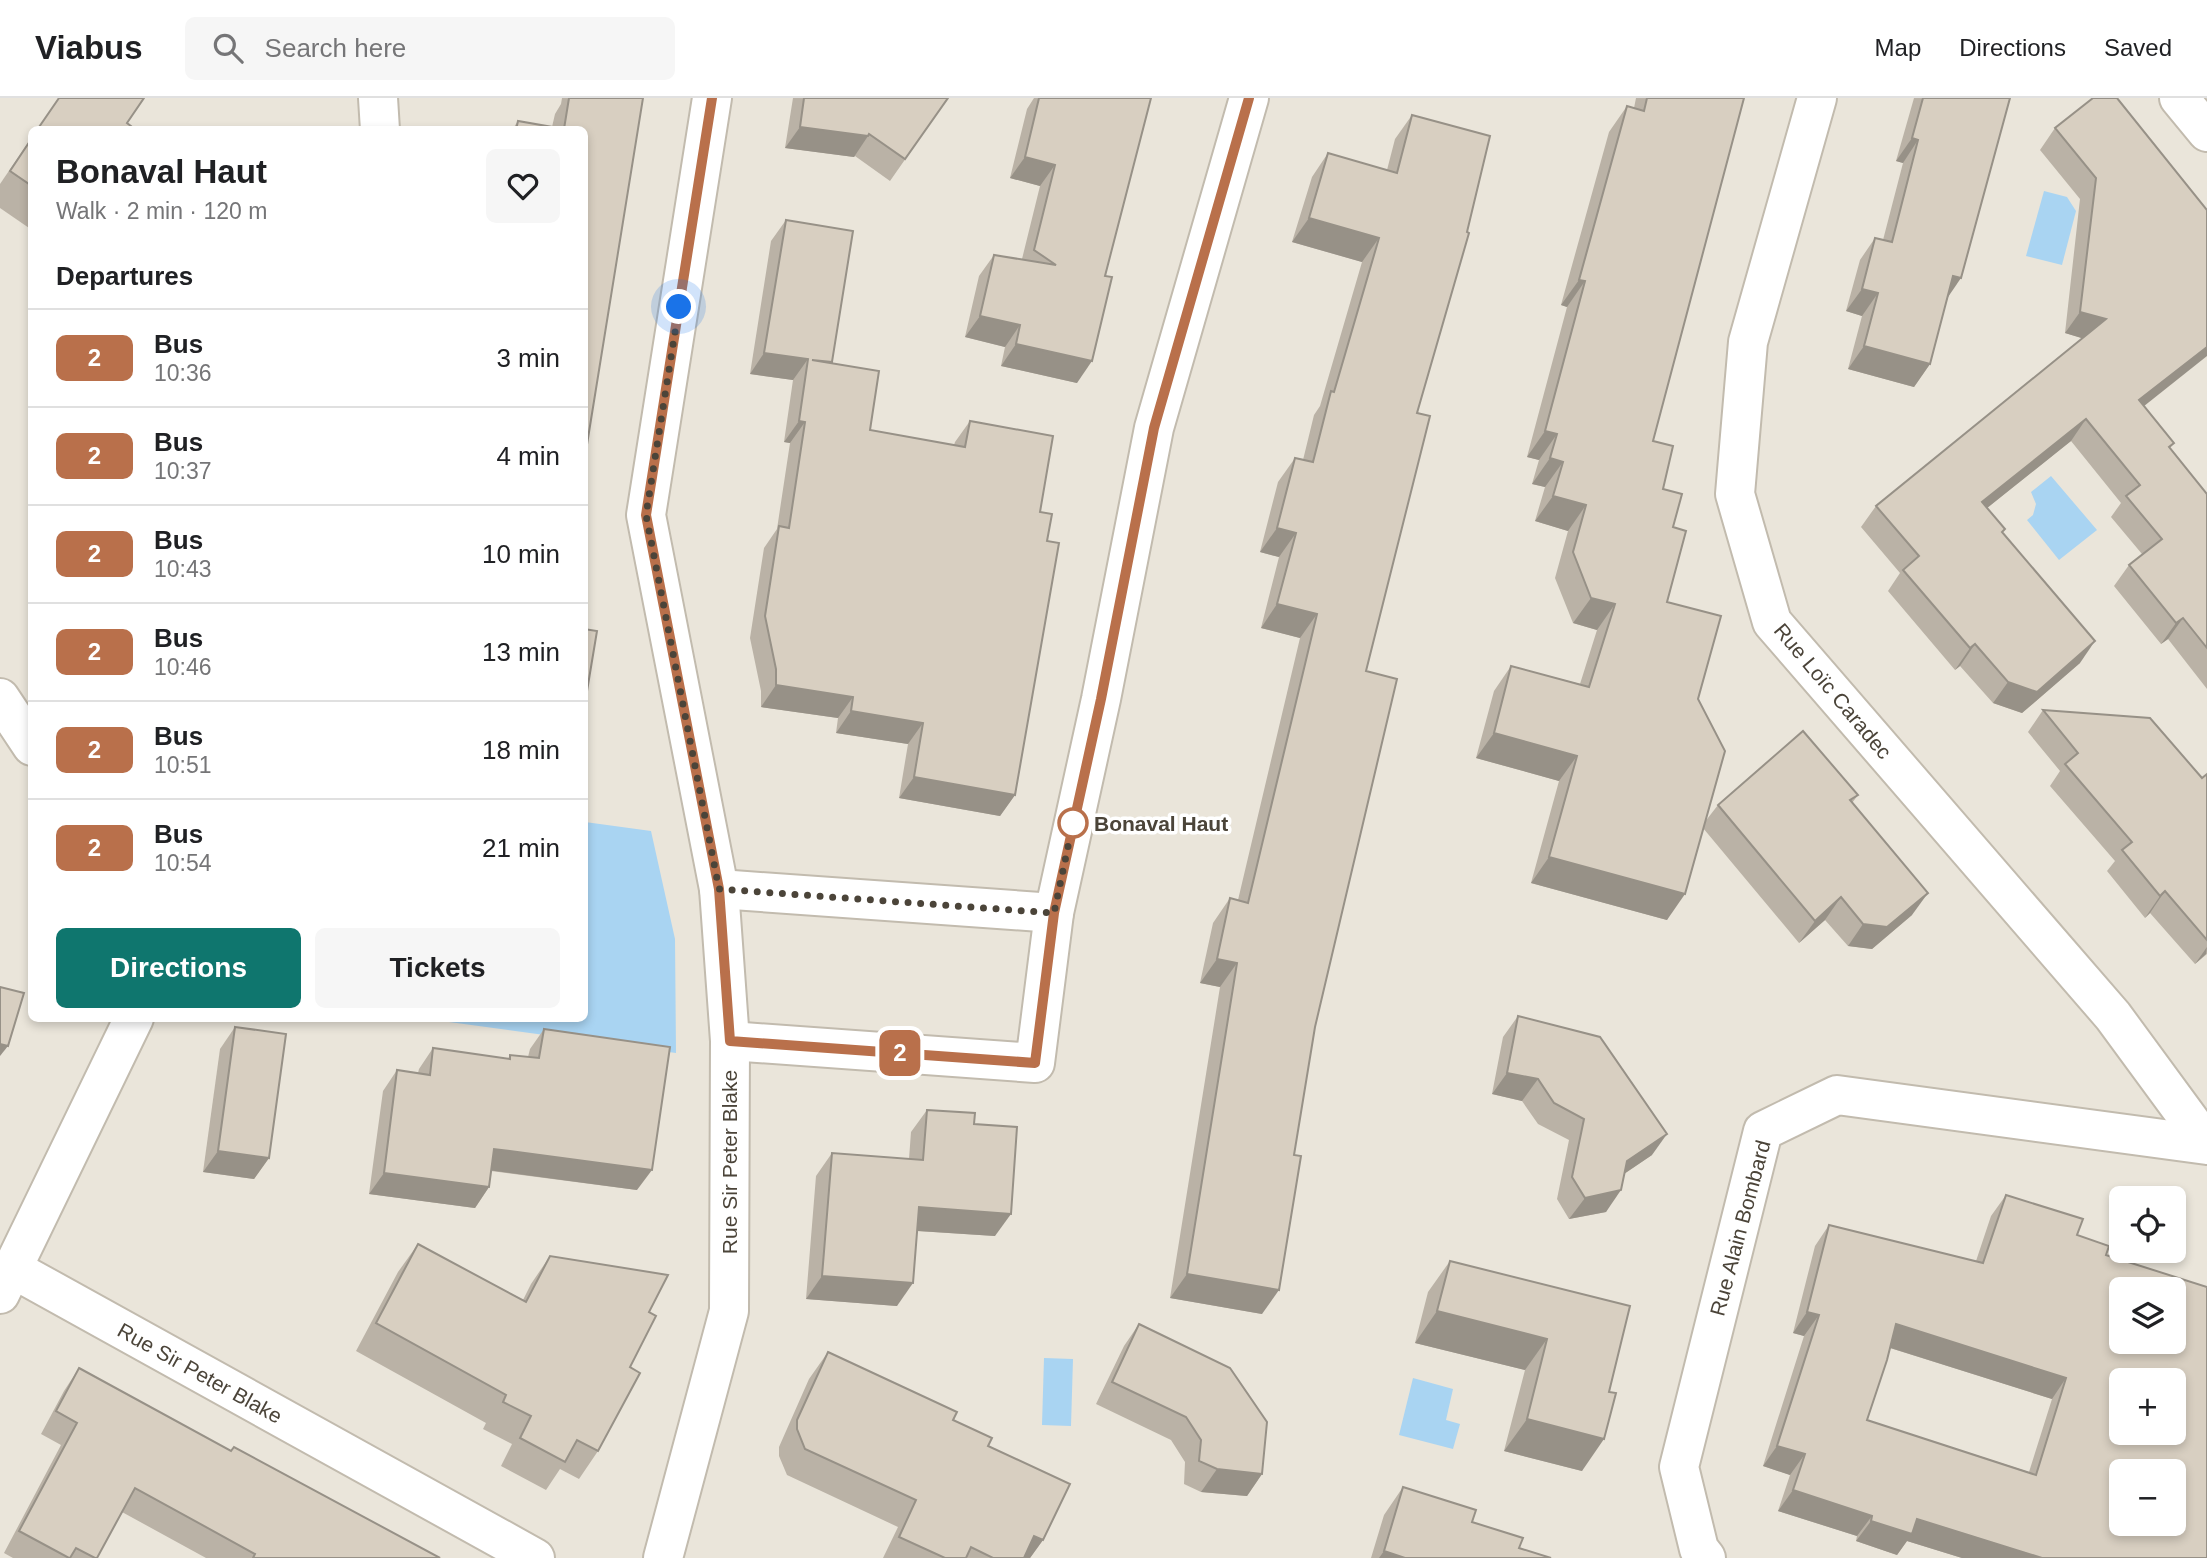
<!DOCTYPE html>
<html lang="en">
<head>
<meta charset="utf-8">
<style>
  :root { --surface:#fff; --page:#f6f6f6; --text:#202124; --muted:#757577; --line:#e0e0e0; --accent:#0f766e }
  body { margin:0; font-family:Helvetica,sans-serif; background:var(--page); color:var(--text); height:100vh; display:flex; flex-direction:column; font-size:26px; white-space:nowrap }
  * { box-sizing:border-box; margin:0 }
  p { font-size:23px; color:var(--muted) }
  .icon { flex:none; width:38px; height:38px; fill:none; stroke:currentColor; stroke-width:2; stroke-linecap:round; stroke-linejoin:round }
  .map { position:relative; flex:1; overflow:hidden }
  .panel { position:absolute; left:28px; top:28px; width:560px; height:896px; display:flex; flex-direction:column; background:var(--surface); border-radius:10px; box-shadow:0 4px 10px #0003 }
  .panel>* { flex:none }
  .badge { padding:0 14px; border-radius:10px; font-size:24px; line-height:46px }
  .controls { position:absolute; left:2109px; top:1088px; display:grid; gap:14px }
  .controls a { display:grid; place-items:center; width:77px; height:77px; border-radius:10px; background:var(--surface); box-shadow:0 4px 10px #0003; font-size:35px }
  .you { position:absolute; width:35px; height:35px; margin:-18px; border:5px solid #fff; border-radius:50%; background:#1a73e8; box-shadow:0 0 0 10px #1a73e833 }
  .map>.badge { position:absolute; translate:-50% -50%; box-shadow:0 0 0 4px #fff }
  h2 { padding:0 28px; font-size:26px; line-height:63px }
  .round { display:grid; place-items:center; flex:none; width:74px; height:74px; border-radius:10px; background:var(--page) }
  .headline { display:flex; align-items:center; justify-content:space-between; height:119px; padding:0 28px }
  h1 { font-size:33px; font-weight:600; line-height:52px }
  .action { display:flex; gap:14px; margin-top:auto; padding:14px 28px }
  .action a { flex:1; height:80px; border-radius:10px; background:var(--accent); color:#fff; font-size:28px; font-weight:600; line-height:80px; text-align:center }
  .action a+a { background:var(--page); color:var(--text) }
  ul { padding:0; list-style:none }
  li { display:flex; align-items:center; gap:21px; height:98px; padding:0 28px; border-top:2px solid var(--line) }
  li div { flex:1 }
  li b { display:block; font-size:26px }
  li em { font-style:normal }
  li .badge { min-width:77px; font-weight:700; text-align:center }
  header { display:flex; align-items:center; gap:42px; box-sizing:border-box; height:98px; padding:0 35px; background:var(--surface); border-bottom:2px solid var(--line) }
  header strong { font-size:33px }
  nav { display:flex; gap:38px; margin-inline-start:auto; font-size:24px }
  .search { width:490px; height:63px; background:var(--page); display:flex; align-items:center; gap:18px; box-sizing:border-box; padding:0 24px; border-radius:10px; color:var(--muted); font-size:26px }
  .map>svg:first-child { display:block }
  .residential { fill:#eae5da; fill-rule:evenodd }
  .water { fill:#a9d4f2 }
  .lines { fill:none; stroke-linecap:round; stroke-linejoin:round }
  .minor-casing { stroke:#c2bbae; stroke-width:42 }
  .minor { stroke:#fff; stroke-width:38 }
  .wall { fill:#bab2a6; fill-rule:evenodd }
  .shaded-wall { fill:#979187 }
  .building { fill:#d8cfc1; stroke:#979187; stroke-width:2; fill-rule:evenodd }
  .line-casing { stroke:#fff; stroke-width:16 }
  .line { stroke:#b9704b; stroke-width:10 }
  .walk { stroke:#4b4439; stroke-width:7; stroke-dasharray:0 12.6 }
  .stop-dot { fill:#fff; stroke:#b9704b; stroke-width:3.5 }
  .labels { text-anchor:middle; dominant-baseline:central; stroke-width:7; stroke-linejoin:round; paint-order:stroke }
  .street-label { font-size:21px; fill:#4b4439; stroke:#fff }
  .stop-label { font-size:21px; font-weight:bold; fill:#4b4439; stroke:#fff; text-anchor:start }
</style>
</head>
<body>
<header>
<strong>Viabus</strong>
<div class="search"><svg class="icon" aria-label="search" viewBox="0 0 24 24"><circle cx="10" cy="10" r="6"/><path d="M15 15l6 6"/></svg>Search here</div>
<nav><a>Map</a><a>Directions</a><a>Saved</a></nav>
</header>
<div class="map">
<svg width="2207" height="1460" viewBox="0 0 2207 1460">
  <rect width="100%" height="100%" fill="#f6f3ec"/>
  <path class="residential" d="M0,0H2207V1460H0ZM32,32H584V920H32ZM2121,1101H2174V1153H2121ZM2121,1192H2174V1244H2121ZM2121,1283H2174V1335H2121ZM2121,1374H2174V1426H2121Z"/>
  <g class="water">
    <path d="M2044,93L2067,99L2076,113L2062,167L2026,158Z"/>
    <path d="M2051,378L2097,432L2059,462L2027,422L2033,417L2036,406L2031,394Z"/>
    <path d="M585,724L651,733L675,841L676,955L427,921L584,920Z"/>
    <path d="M1044,1260L1073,1261L1071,1328L1042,1327Z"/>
    <path d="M1413,1280L1453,1291L1446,1322L1460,1326L1453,1351L1399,1337Z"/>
  </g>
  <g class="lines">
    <g class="minor-casing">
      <g id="minor">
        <path d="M378,0L380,32"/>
        <path d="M1817,0L1748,244L1735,396L1772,524L2113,918L2207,1046"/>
        <path d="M2179,0L2207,34"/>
        <path d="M0,600L32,648"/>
        <path d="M719,791L1054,815"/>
        <path d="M730,943L1035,965L1054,815L1101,601L1154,330L1249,0"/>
        <path d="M13,1171L535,1460"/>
        <path d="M0,1196L134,920"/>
        <path d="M663,1460L729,1213L730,943L719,791L646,417L712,0"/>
        <path d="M1706,1460L1699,1451L1679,1369L1763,1033L1837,997L2207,1047"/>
      </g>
    </g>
    <use href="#minor" class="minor"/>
  </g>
  <g class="wall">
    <path d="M562,0H643L584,32H512L518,23L552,29L555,16L561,6Z"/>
    <path d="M793,0H948L890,83L855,58L854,59L785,50Z"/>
    <path d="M1034,0H1151L1077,285L1001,268L1005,249L965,239L979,178L994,157L1022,161L1040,88L1010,80L1027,11Z"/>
    <path d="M1636,0H1744L1653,343L1663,391L1673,429L1667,504L1698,601L1704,725L1718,707L1858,697L1852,705L1912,817L1872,851L1848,848L1825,822L1799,845L1703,730L1667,822L1531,785L1559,683L1476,660L1494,593L1511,568L1580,586L1597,532L1573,525L1555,480L1568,433L1535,423L1545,389L1532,386L1539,362L1527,359L1567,209L1561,207L1609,34L1627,8L1634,10Z"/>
    <path d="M1914,0H2010L1947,200L1930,266L1914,289L1848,271L1862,218L1846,213L1860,162L1875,140L1883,142L1903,65L1896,63Z"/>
    <path d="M2093,0L2144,308L2174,345L2170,350L2207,396V591L2168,541L2161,546L2114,488L2129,467L2142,456L2111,419L2121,405L2071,343L1987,410L2005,431L2002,435L2080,565L2022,615L1993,605L1960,568L1955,572L1888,493L1900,475L1861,429L1876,408L2082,240L2065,235L2080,101L2040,52L2055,30Z"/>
    <path d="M1412,17L1417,315L1366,573L1315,929L1262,1216L1170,1200L1220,889L1200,885L1213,825L1230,800L1238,802L1300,540L1261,530L1279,459L1260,454L1278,384L1295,360L1303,362L1314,317L1320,308L1362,164L1292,144L1312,79L1328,55L1387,72L1395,41Z"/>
    <path d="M32,39V132L0,110V86Z"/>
    <path d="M786,122L831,265L870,332L954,347L955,344L970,323L1040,414L1047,443L1015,697L1000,718L899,700L908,646L836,635L838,620L761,609V593L750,540L764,450L777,431L790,345L784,344L793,282L750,276L771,143Z"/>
    <path d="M2043,612L2202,680L2207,676V856L2195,866L2150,815L2145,820L2107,773L2115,763L2050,688L2060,673L2028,634Z"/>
    <path d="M1518,918L1652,1057L1624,1076L1606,1114L1569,1121L1557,1101L1569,1042L1538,1026L1522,1003L1492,996L1503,939Z"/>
    <path d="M235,929L269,1060L254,1081L203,1074L220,951Z"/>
    <path d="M544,931L637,1092L491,1073L489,1089L475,1110L369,1096L383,993L397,972L418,975L419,971L433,950L508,961L510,957L528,959L530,951Z"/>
    <path d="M927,1012L974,1026L995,1138L917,1133L897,1208L806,1201L816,1078L832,1055L909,1061L911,1034Z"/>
    <path d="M2006,1097L2077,1137L2106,1157L2207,1460H1962L1907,1443L1897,1457L1856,1443L1857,1438L1778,1413L1790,1377L1763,1368L1804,1238L1793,1235L1815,1148L1829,1127L1976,1163L1991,1118ZM1890,1250L2052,1301L2029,1374L1867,1322Z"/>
    <path d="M418,1146L523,1202L531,1186L550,1158L649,1214L598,1353L579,1381L560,1371L546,1392L501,1368L512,1346L483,1331L486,1325L356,1253L398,1174Z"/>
    <path d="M1450,1163L1630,1208L1582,1373L1504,1353L1525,1272L1415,1245L1428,1194Z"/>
    <path d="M1139,1226L1262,1376L1247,1398L1201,1394L1184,1386L1185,1364L1171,1342L1096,1306L1124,1248Z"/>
    <path d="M828,1254L953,1322L988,1348L1043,1442L1030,1460H883L898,1429L787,1377L779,1358V1349L809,1281Z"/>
    <path d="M79,1270L231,1353L234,1349L440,1460H206L122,1414L97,1460H13L4,1455L61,1347L41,1336L64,1293Z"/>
    <path d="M1403,1389L1519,1450L1551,1460H1371L1384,1417Z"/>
  </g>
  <g class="shaded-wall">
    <path d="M800,29L868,38L854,59L785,50Z"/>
    <path d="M1912,40L1918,42L1903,65L1896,63Z"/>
    <path d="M1025,59L1055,67L1040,88L1010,80Z"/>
    <path d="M1309,120L1379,140L1362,164L1292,144Z"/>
    <path d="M1953,178L1961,180L1946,202Z"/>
    <path d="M1579,182L1585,183L1567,209L1561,207Z"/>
    <path d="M1862,191L1878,195L1862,218L1846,213Z"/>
    <path d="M2080,214L2106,221L2091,243L2065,235Z"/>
    <path d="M980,218L1020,227L1005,249L965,239Z"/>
    <path d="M1016,246L1092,263L1077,285L1001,268Z"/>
    <path d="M1864,248L1930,266L1914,289L1848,271Z"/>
    <path d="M2207,249V258L2124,324L2139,302Z"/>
    <path d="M764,255L808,261L793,282L750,276Z"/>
    <path d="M2086,321L2071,343L1967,426L1982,404Z"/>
    <path d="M799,323L805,324L790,345L784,344Z"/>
    <path d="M1545,333L1557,336L1539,362L1527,359Z"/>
    <path d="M1550,360L1563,364L1545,389L1532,386Z"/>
    <path d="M1553,398L1586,407L1568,433L1535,423Z"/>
    <path d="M1277,430L1296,435L1279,459L1260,454Z"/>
    <path d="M1591,500L1615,506L1597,532L1573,525Z"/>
    <path d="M1277,506L1317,516L1300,540L1261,530Z"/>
    <path d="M2183,520L2168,541L2161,546L2176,525Z"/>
    <path d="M2095,543L2080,565L2022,615L1993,605L2008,584Z"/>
    <path d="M1975,546L1960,568L1955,572L1970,550Z"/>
    <path d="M776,587L853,599L838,620L761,609Z"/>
    <path d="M851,613L923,625L908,646L836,635Z"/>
    <path d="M1494,635L1577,658L1559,683L1476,660Z"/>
    <path d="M914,679L1015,697L1000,718L899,700Z"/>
    <path d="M1549,759L1685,796L1667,822L1531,785Z"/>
    <path d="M2165,793L2150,815L2145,820L2160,798Z"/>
    <path d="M1928,795L1912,817L1872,851L1848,848L1863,826Z"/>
    <path d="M1841,799L1825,822L1799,845L1815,823Z"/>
    <path d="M2207,849L2206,856L2195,866Z"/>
    <path d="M1217,861L1237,865L1220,889L1200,885Z"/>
    <path d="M0,946L8,948L0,958Z"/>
    <path d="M1507,975L1538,981L1522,1003L1492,996Z"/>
    <path d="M1667,1036L1652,1057L1612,1084L1627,1063Z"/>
    <path d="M494,1051L652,1072L637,1092L480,1071Z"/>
    <path d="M218,1053L269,1060L254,1081L203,1074Z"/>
    <path d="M384,1075L489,1089L475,1110L369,1096Z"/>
    <path d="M1621,1092L1606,1114L1569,1121L1585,1100Z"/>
    <path d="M919,1109L1011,1116L995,1138L903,1132Z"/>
    <path d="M1187,1176L1279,1192L1262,1216L1170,1200Z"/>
    <path d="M822,1178L913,1185L897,1208L806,1201Z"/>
    <path d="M1437,1213L1547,1241L1525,1272L1415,1245Z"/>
    <path d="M1807,1214L1819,1217L1804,1238L1793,1235Z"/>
    <path d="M1896,1226L2066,1280L2052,1301L1881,1247Z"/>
    <path d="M1527,1321L1604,1341L1582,1373L1504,1353Z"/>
    <path d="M1777,1348L1805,1356L1790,1377L1763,1368Z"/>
    <path d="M1217,1371L1262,1376L1247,1398L1201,1394Z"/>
    <path d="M1793,1392L1872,1418L1857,1438L1778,1413Z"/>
    <path d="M1917,1421L2042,1460H1962L1907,1443L1897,1457L1856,1443L1871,1423Z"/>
    <path d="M1034,1438L1043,1442L1030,1460H1019Z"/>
    <path d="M1384,1453L1405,1460H1379Z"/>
  </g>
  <g class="building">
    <path d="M59,0H144L127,25L136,32H37Z"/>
    <path d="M569,0H643L584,365V32H516L518,23L564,31Z"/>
    <path d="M804,0H948L905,61L869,36L868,38L800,29Z"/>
    <path d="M1039,0H1151L1105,178L1112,179L1092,263L1016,246L1020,227L980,218L994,157L1056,167L1034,152L1055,67L1025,59Z"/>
    <path d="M1647,0H1744L1653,343L1673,348L1663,391L1682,396L1673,429L1686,433L1667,504L1721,518L1698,601L1725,653L1685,796L1549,759L1577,658L1494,635L1511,568L1589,589L1615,506L1591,500L1573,454L1586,407L1553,398L1563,364L1550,360L1557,336L1545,333L1585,183L1579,182L1627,8L1644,13Z"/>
    <path d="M1923,0H2010L1961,180L1953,178L1930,266L1864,248L1878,195L1862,191L1875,140L1892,144L1918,42L1912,40Z"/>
    <path d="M2093,0H2117L2207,112V249L2139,302L2174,345L2169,349L2207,396V550L2183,520L2176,525L2129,467L2162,441L2126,398L2140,387L2086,321L1982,404L2005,431L2002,434L2095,543L2037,594L2008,584L1975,546L1970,550L1903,472L1919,458L1876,408L2106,221L2080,214L2096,80L2055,30Z"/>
    <path d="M1412,17L1490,38L1467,134L1469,135L1417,315L1430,318L1366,573L1397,581L1315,929L1294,1057L1301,1058L1279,1192L1187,1176L1237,865L1217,861L1230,800L1248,805L1317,516L1277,506L1296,435L1277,430L1295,360L1313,364L1331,293L1334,294L1379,140L1309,120L1328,55L1397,75Z"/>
    <path d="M32,40V88L10,73Z"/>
    <path d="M786,122L853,133L832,264L812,262L879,273L870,332L965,349L970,323L1053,338L1040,414L1052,416L1047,443L1059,445L1015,697L914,679L923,625L851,613L853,599L776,587V571L765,518L779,428L789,430L805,324L799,323L808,261L764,255Z"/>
    <path d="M584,531L597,533L584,611Z"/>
    <path d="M2043,612L2150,620L2202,680L2207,676V842L2165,793L2160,798L2122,752L2132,744L2065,666L2078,655Z"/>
    <path d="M1803,633L1858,697L1850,702L1928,795L1887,829L1863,826L1841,799L1815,823L1718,707Z"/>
    <path d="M0,889L24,895L8,948L0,946Z"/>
    <path d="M1518,918L1600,939L1667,1036L1627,1063L1621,1092L1585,1100L1572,1079L1584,1021L1554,1005L1538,981L1507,975Z"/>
    <path d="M235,929L286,936L269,1060L218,1053Z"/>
    <path d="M544,931L670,949L652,1072L494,1051L489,1089L384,1075L397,972L430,977L433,950L510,961V957L539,960Z"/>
    <path d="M927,1012L975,1015L974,1026L1017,1029L1011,1116L919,1109L913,1185L822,1178L832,1055L923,1062Z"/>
    <path d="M2006,1097L2083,1121L2077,1137L2109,1148L2106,1157L2207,1189V1460H2042L1917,1421L1912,1436L1871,1423L1872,1418L1793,1392L1805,1356L1777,1348L1819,1217L1807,1214L1829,1127L1983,1165ZM2121,1192H2174V1244H2121ZM1896,1226L2066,1280L2036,1377L1867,1322L1887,1262ZM2121,1283H2174V1335H2121ZM2121,1374H2174V1426H2121Z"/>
    <path d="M418,1146L526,1204L550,1158L668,1177L649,1214L656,1218L630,1269L640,1275L598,1353L577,1342L565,1364L520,1340L531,1318L503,1304L506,1297L376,1225Z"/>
    <path d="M1450,1163L1630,1208L1609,1294L1616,1295L1604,1341L1527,1321L1547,1241L1437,1213Z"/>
    <path d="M1139,1226L1230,1270L1267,1324L1262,1376L1217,1371L1199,1363L1201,1342L1186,1319L1112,1284Z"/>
    <path d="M828,1254L957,1314L953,1322L992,1340L988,1348L1070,1386L1043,1442L1034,1438L1024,1460H993L971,1449L966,1460H945L899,1439L916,1402L805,1351L797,1331V1322Z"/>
    <path d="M79,1270L231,1353L234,1349L440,1460H253L255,1456L135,1390L97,1460H95L76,1450L70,1460H69L19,1433L77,1325L56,1313Z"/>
    <path d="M1403,1389L1476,1412L1472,1424L1523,1440L1519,1450L1551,1460H1405L1384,1453Z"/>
  </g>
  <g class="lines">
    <g class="line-casing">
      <path id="line" d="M712,0L646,417L719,791L730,943L1035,965L1054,815L1101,601L1154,330L1249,0"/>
    </g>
    <use href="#line" class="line"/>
    <path class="walk" d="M679,209L646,417L719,791L1054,815L1073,725"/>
  </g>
  <circle class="stop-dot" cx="1073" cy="725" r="14"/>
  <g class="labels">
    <g class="street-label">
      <text transform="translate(1833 593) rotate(50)">Rue Loïc Caradec</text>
      <text transform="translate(729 1064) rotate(-90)">Rue Sir Peter Blake</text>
      <text transform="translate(1740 1130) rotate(-75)">Rue Alain Bombard</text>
      <text transform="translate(200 1275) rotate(29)">Rue Sir Peter Blake</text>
    </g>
    <g class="stop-label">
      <text x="1094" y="725">Bonaval Haut</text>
    </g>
  </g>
</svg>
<div class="controls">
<a><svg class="icon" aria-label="locate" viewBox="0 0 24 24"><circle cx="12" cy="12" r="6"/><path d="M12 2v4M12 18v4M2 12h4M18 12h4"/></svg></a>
<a><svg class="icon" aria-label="layers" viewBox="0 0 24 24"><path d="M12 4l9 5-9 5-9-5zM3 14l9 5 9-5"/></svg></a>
<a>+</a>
<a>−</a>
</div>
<div class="you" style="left:679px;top:209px"></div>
<b class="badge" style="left:900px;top:955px;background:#b9704b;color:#fff">2</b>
<section class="panel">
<div class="headline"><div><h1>Bonaval Haut</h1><p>Walk · 2 min · 120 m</p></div><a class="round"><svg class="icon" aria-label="heart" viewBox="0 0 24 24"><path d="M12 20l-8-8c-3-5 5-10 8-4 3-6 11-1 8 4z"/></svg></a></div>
<h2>Departures</h2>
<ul>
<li><span class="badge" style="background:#b9704b;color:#fff">2</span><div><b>Bus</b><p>10:36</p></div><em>3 min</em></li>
<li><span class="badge" style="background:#b9704b;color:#fff">2</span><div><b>Bus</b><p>10:37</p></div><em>4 min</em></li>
<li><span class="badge" style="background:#b9704b;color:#fff">2</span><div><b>Bus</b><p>10:43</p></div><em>10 min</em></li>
<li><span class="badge" style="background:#b9704b;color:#fff">2</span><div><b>Bus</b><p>10:46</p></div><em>13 min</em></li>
<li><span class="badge" style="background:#b9704b;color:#fff">2</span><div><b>Bus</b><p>10:51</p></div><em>18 min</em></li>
<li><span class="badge" style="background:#b9704b;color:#fff">2</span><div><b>Bus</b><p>10:54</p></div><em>21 min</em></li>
</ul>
<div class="action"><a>Directions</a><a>Tickets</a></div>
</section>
</div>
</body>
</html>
